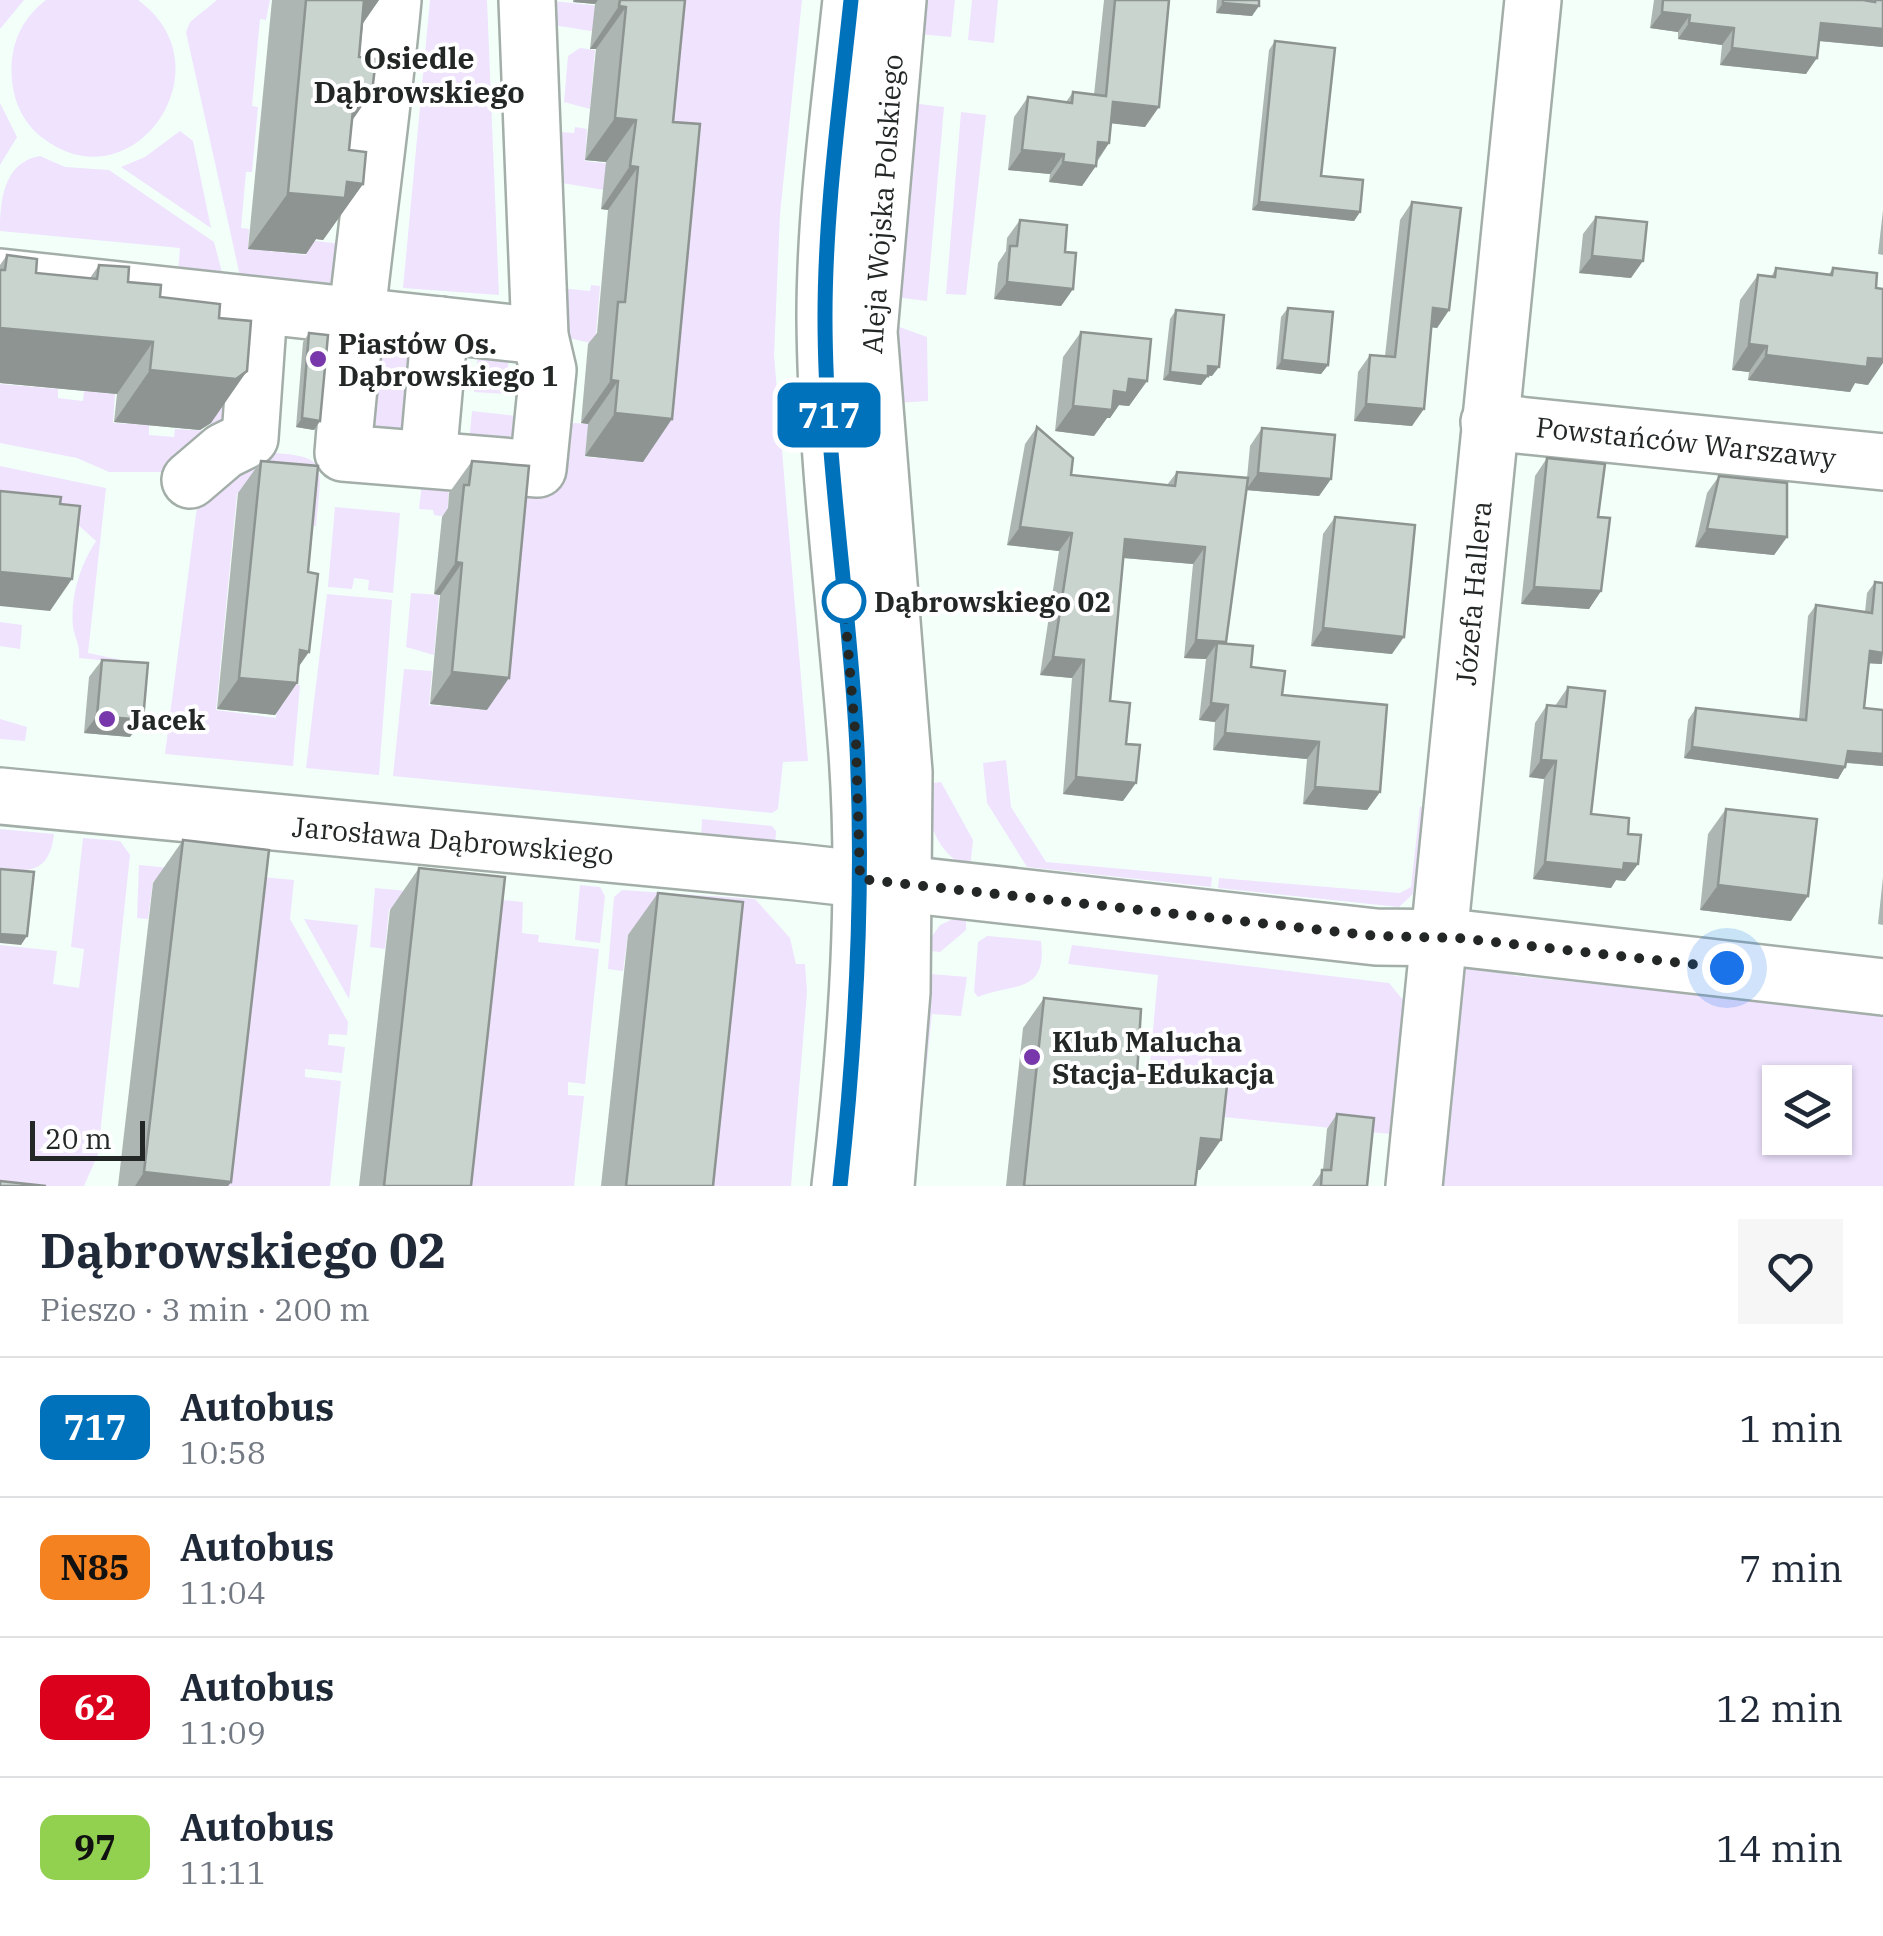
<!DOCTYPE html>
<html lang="pl">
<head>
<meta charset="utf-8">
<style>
  :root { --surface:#fff; --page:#f6f6f7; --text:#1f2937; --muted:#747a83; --line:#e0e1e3 }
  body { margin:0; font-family:"IBM Plex Serif",serif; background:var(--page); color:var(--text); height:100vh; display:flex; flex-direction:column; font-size:38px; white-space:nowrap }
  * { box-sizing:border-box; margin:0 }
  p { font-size:32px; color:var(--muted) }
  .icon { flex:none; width:55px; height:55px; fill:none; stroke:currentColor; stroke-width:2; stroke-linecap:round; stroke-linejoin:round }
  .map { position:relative; height:1186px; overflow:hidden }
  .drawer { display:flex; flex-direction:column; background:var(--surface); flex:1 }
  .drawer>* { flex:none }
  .badge { padding:0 20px; border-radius:15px; font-size:35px; line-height:65px }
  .buttons { position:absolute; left:1762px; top:1065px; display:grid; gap:20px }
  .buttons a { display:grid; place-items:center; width:90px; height:90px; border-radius:0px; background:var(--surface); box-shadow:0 2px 8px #0004; font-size:50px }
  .scale { position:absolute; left:30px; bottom:25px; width:115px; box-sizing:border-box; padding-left:10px; border:5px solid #232725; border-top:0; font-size:28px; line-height:35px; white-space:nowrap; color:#232725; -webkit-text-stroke:8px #fff; paint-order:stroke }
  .you { position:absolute; width:50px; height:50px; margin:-25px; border:8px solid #fff; border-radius:50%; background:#1a73e8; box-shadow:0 0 0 15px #1a73e833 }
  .map>.badge { position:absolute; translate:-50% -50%; box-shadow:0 0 0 5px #fff }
  .round { display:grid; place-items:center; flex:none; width:105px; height:105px; border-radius:0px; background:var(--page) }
  .summary { display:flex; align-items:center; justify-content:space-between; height:170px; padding:0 40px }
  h1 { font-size:48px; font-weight:700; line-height:75px }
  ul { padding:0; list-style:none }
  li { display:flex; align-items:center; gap:30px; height:140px; padding:0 40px; border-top:2px solid var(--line) }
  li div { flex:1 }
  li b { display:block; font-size:38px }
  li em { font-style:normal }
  li .badge { min-width:110px; font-weight:700; text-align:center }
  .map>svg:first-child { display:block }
  .green { fill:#efe3fe; fill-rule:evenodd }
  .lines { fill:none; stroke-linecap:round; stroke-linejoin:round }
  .minor-casing { stroke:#a3aea9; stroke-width:60 }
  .minor { stroke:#fff; stroke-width:55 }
  .wall { fill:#adb6b2 }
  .shaded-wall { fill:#8d9491 }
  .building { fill:#c9d4cf; stroke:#8d9491; stroke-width:2.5 }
  .line-casing { stroke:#fff; stroke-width:22 }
  .line { stroke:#0072bc; stroke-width:15 }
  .walk { stroke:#232725; stroke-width:10; stroke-dasharray:0 18 }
  .poi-dot { fill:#7838ac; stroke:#fff; stroke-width:4 }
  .stop-dot { fill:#fff; stroke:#0072bc; stroke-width:5 }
  .labels { text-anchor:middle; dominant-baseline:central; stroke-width:8; stroke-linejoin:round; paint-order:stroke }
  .street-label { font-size:28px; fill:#232725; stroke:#fff }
  .poi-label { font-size:28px; font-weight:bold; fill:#232725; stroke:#fff; text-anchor:start }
  .stop-label { font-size:28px; font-weight:bold; fill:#232725; stroke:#fff; text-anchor:start }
  .neighbourhood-label { font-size:30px; font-weight:bold; fill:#232725; stroke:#fff }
</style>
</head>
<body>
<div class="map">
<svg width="1883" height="1186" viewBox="0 0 1883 1186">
  <rect width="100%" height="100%" fill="#f3fff9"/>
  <g class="green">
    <path d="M0,0H24L0,29Z"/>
    <path d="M46,0H138C231,67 133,206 44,139C25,125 14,104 12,80C9,47 20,20 46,0Z"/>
    <path d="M217,0H270L266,20L260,19L252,106L258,107L252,172H246L241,228L249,229L248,249L306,255L308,240L341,244L336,278L321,290L240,276L186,32L190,22Z"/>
    <path d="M430,0H487L499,295L403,288Z"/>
    <path d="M543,0L600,6L597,32L540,23Z"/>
    <path d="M633,0H802L780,214L774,355L808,761L783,762L778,809L772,813L393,776L404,669L432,671L429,705L488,710L516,503L449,487L447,517L434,515L433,510L419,509L423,474L575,423L588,424L585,457L643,461Z"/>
    <path d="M918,0H955L951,37L918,34Z"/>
    <path d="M972,0H998L994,43L968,40Z"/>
    <path d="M580,48L595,50L590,109L564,102L568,56Z"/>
    <path d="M0,103L17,137L0,165Z"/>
    <path d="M911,103L944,107L927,301L894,297Z"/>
    <path d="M961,112L986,115L966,295L946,294Z"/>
    <path d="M575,127L587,129L585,161L612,164L610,191L556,182L560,132L574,133Z"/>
    <path d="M180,131L193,141L211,228L121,167L145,157Z"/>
    <path d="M40,156L65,167L109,170L214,242L223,276L177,283L180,248L0,231C0,202 3,162 40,156Z"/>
    <path d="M591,285L600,286L595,344L555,335L560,288L590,291Z"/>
    <path d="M234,323L227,435L184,472H109L77,458L0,443V384L58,389V398L83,401L84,391L115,394L113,423L149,425V435L174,437L175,429L210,431L216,373Z"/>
    <path d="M894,325L927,337L928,401L896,403Z"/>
    <path d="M418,339L416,432L358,446L366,343Z"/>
    <path d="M479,344L509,356L505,394L474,392Z"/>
    <path d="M472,411L527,417L523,460L469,444Z"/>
    <path d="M259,452C330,456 322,459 316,526L301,524L296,497L237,493L216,710L276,718L278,683L300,685L293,766L165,754L199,491Z"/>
    <path d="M0,466L106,488L88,653L140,664L79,658C80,644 75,639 73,627C70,597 80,565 96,541L74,521L0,516Z"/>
    <path d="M335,507L400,513L393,593L368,590L369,580L354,578L352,589L328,587Z"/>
    <path d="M411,593L439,595L434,655L406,647Z"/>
    <path d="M327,594L392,600L379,775L306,768Z"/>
    <path d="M0,622L22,625L20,649L0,646Z"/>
    <path d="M0,719L27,727L25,741L0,739Z"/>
    <path d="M1006,760L1011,807L1046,862L1212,877L1211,887L1027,867L987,803L983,763Z"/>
    <path d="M941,782L973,840L970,869C933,851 929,822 924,784Z"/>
    <path d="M1420,806L1428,812L1423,856H1418L1413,894L1399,907L1218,888L1219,878L1400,893L1411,887Z"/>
    <path d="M702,819L772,826L776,831L775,848L701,840Z"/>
    <path d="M0,829L54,834C50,870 32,873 0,869Z"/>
    <path d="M83,838L120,841L130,855L98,1154L84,1186H0V945L57,951L53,984L79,988L84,949L71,947Z"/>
    <path d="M139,865L294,880L290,919L348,1022L347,1035L329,1034L328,1045L345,1047L342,1073L305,1069V1077L341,1081L330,1186H207L241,891L153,881L148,919L137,918Z"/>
    <path d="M580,885L600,887L605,896L600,943L575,940Z"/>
    <path d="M375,888L523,902L522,933L539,935L538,942L599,949L585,1084L568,1082V1095L584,1096L574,1186H447L476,919L389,909L385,949L370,947Z"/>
    <path d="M622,890L755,899L790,938L796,964H805L807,992L791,1186H689L716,943L628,934L623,971L608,969L614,897Z"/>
    <path d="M966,913V930L940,952L922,950L940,925Z"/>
    <path d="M304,919L358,925L349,999Z"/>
    <path d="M987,936L1041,941C1048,995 1011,983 978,997L974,992L978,942Z"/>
    <path d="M1072,945L1389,983L1404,1001L1390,1134L1146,1109L1158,975L1068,964Z"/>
    <path d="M1497,956L1506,973L1516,976L1883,1013V1186H1431L1456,966ZM1780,1082H1835V1138H1780Z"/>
    <path d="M919,973L967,977L961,1016L932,1014L914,1186Z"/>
  </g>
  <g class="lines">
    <g class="minor-casing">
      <g id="minor">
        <path d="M393,0C379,151 355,301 343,453L538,469L548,370L540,336L527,0"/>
        <path d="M0,277L540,336"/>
        <path d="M1489,422L1883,462"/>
        <path d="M428,459L440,325"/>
        <path d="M190,480L224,451L250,438L259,309"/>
        <path d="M0,796L797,872L1376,937L1457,938L1883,987"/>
        <path d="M840,1186C857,1039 868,888 856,740C845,599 826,458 825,317C825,211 840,105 851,0"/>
        <path d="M886,1186L902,992L904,772L869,332L898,0"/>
        <path d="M1414,1186L1533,0"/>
      </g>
    </g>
    <use href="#minor" class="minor"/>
  </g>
  <g class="wall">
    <path d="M272,0H379L362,25L359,57L372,92L352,120L349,150L363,184L323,240L316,239L306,254L248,249Z"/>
    <path d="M573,0H685L643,462L585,456L588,424L581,423L588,344L597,333L608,210L601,209L606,162L585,160L596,49H590L595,4L573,2Z"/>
    <path d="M1104,0H1169L1145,127L1111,123L1109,143L1082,186L1049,182L1050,174L1008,170L1014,117L1028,97L1066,102L1073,92L1094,95Z"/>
    <path d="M1217,0H1259L1252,16L1216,13Z"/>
    <path d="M1654,0H1883V47L1819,41L1806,74L1720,65L1722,45L1678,39V32L1650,28Z"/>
    <path d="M1275,41L1321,176L1360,212L1354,221L1252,210L1269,50Z"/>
    <path d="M1412,202L1449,310L1437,328L1431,327L1412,426L1354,421L1358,372L1370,355L1385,356L1400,220Z"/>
    <path d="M1883,210V255L1878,254Z"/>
    <path d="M1596,217L1631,278L1579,273L1583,234Z"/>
    <path d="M1020,220L1073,289L1061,306L994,299L998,263L1006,251L1007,238Z"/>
    <path d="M7,255L36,273L90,278L99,265L128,282L211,423L200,430L114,422L117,394L0,383V265Z"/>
    <path d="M1776,268L1829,274L1833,268L1868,385L1855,383L1850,392L1748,380L1749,372L1732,370L1740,300L1758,275L1771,277Z"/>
    <path d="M1288,308L1328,365L1321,374L1276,369L1281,317Z"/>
    <path d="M1176,310L1212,376L1208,375L1201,385L1163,380L1170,319Z"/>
    <path d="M1081,332L1147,381L1129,406L1119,405L1110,418H1107L1094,436L1055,431L1063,357Z"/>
    <path d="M309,333L320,421L314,430L296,427L303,342Z"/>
    <path d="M1037,427L1071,475L1167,485L1177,472L1247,478L1250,446L1262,428L1331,479L1319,496L1246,490L1225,644L1282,695L1380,792L1367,810L1303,804L1307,759L1213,750L1215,722L1199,720L1206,659L1184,658L1193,564L1123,558L1110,701L1126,744L1123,801L1063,794L1072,678L1040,675L1059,551L1007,545L1025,444Z"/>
    <path d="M1547,458L1598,517L1601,591L1589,609L1521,604L1535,476Z"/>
    <path d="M261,461L308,572L297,683L275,715L217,709L238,493Z"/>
    <path d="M472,461L487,710L430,704L440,595L434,594L442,517L448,508L449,493Z"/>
    <path d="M1719,476L1787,537L1774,555L1695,547L1707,493Z"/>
    <path d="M1335,517L1392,654L1311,646L1323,534Z"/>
    <path d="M1875,582L1882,664L1869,663L1864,708L1883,710V766L1846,763L1845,767L1838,779L1684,758L1688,720L1696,708L1799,719L1808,616L1816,605L1865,612L1867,593Z"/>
    <path d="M102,660L130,737L84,733L89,677Z"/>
    <path d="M1568,687L1591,814L1628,834L1638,864L1625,881L1616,880L1611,888L1533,879L1544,779L1529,777L1535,723L1547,705L1555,706Z"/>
    <path d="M1726,809L1791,921L1700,910L1708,834Z"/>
    <path d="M183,840L231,1182L228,1186H118L153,883Z"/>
    <path d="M419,868L471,1186H359L390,910Z"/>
    <path d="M1883,877V925L1878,924Z"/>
    <path d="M658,893L713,1186H601L628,935Z"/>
    <path d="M1044,998L1137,1075L1200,1170H1197L1195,1186H1006L1023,1028Z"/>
    <path d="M1337,1114L1367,1186H1312L1323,1170L1327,1129Z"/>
  </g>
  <g class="shaded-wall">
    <path d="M362,0H379L341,54Z"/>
    <path d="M575,0H598L595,4L573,2Z"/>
    <path d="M1223,3L1259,6L1252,16L1216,13Z"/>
    <path d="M619,6L626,7L596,49H590Z"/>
    <path d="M1662,12L1690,15L1678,32L1650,28Z"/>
    <path d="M1689,23L1734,28L1722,45L1678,39Z"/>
    <path d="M1821,23L1883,29V47L1809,40Z"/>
    <path d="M1732,48L1817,58L1806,74L1720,65Z"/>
    <path d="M355,90L372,92L333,148Z"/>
    <path d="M1113,102L1159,107L1145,127L1099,122Z"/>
    <path d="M615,118L636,120L606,162L585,160Z"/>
    <path d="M1098,142L1109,143L1095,163Z"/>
    <path d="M1022,150L1064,154L1050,174L1008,170Z"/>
    <path d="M1063,162L1096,166L1082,186L1049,182Z"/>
    <path d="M630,166L638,167L608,210L601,209Z"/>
    <path d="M347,182L363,184L323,240L316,239L306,254L248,249L288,193Z"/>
    <path d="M1259,202L1360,212L1354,221L1252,210Z"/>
    <path d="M1592,256L1643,261L1631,278L1579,273Z"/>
    <path d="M1007,282L1073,289L1061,306L994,299Z"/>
    <path d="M1433,308L1449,310L1437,328L1421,326Z"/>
    <path d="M0,328L153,342L117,394L0,383Z"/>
    <path d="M1749,344L1767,346L1749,372L1732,370Z"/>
    <path d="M1766,355L1868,358L1883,359V363L1868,385L1855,383L1850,392L1748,380Z"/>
    <path d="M1282,360L1328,365L1321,374L1276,369Z"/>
    <path d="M1208,366L1219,367L1212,376L1202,375Z"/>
    <path d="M150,370L247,371L211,423L200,430L114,422Z"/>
    <path d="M1170,372L1208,376L1201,385L1163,380Z"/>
    <path d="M1129,379L1147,381L1129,406L1119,405L1110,418H1107L1094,436L1055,431L1073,406L1114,391Z"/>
    <path d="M611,380L618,381L588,424L581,423Z"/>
    <path d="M1366,404L1424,409L1412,426L1354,421Z"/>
    <path d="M615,413L672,419L643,462L585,456Z"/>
    <path d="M302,418L320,421L314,430L296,427Z"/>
    <path d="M1258,473L1331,479L1319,496L1246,490Z"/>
    <path d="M1020,527L1072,533L1059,551L1007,545Z"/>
    <path d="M1707,529L1787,537L1774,555L1695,547Z"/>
    <path d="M1125,539L1205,547L1193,564L1113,557Z"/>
    <path d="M456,562L462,563L440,595L434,594Z"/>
    <path d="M0,572L72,579L50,611L0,606Z"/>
    <path d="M1534,587L1601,591L1589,609L1521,604Z"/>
    <path d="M1323,628L1404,637L1392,654L1311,646Z"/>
    <path d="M1196,640L1226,642L1217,643L1206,659L1184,658Z"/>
    <path d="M300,650L309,652L288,682L297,683L275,715L217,709L239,678Z"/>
    <path d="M1870,651L1883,653L1882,664L1862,663Z"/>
    <path d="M1053,657L1084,660L1072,678L1040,675Z"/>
    <path d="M452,672L509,678L487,710L430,704Z"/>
    <path d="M1211,703L1228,705L1215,722L1199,720Z"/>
    <path d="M97,716L143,720L130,737L84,733Z"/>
    <path d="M1225,733L1319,742L1307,759L1213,750Z"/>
    <path d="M1692,747L1845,767L1838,779L1684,758Z"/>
    <path d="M1848,751L1883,754V766L1840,762Z"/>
    <path d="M1541,760L1556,761L1544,779L1529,777Z"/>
    <path d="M1076,777L1136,783L1123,801L1063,794Z"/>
    <path d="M1315,787L1380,792L1367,810L1303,804Z"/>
    <path d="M1545,862L1624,863L1638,864L1625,881L1616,880L1611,888L1533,879Z"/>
    <path d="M1718,885L1808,896L1791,921L1700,910Z"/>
    <path d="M0,934L27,936L21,945L0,943Z"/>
    <path d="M1201,1138L1221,1140L1200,1170L1180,1168Z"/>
    <path d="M144,1172L231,1182L228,1186H135Z"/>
  </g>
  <g class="building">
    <path d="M306,0H364L359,57L376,59L372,92L355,90L349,150L366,152L363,184L347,182L345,198L288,193Z"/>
    <path d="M620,0H685L673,122L700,124L672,419L615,413L618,381L611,380L618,302H625L638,167L630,166L636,120L615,118L626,7L619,6Z"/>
    <path d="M1115,0H1169L1159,107L1113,102L1109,143L1098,142L1096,166L1063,162L1064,154L1022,150L1028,97L1072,103L1073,92L1106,96Z"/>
    <path d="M1223,0H1259V6L1223,3Z"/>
    <path d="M1663,0H1863L1875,2V0H1883V29L1821,23L1817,58L1732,48L1734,28L1689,23L1690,15L1662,12Z"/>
    <path d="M1275,41L1335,48L1321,176L1363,180L1360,212L1259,202Z"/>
    <path d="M1412,202L1461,208L1449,310L1433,308L1424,409L1366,404L1370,355L1395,357Z"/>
    <path d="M1596,217L1647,222L1643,261L1592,256Z"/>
    <path d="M1020,220L1067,225L1065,252L1076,253L1073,289L1007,282L1010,246H1017Z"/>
    <path d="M7,255L37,259L36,273L97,279L99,265L129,267L128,282L161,285L160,297L220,304L219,318L251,321L247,371L236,379L150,370L153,342L0,328V270H5Z"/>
    <path d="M1776,268L1832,275L1833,268L1877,273L1876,288L1883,289V359L1868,358L1867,367L1766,355L1767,346L1749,344L1758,275L1775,277Z"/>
    <path d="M1288,308L1333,312L1328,365L1282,360Z"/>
    <path d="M1176,310L1224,315L1219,367L1208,366V376L1170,372Z"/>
    <path d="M1081,332L1151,339L1147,381L1129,379L1127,393L1114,391L1112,410L1073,406Z"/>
    <path d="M309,333L328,335L320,421L302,418Z"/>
    <path d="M1037,427L1073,458L1071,475L1175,486L1177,472L1248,478L1226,642L1196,640L1205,547L1125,539L1110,701L1130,703L1126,744L1140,745L1136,783L1076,777L1084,660L1053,657L1072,533L1020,527Z"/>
    <path d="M1262,428L1335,435L1331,479L1258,473Z"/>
    <path d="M1547,458L1605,464L1598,517L1610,518L1601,591L1534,587Z"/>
    <path d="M261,461L318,466L308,572L318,574L309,652L300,650L297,683L239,678Z"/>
    <path d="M472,461L529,466L509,678L452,672L462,563L456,562L464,485H469Z"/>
    <path d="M1719,476L1787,483V537L1707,529Z"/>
    <path d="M0,491L61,497L60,504L80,506L72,579L0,572Z"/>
    <path d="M1335,517L1415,525L1404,637L1323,628Z"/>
    <path d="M1875,582L1883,583V653L1870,651L1864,708L1883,710V754L1848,751L1845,767L1692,747L1696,708L1806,720L1816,605L1872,613Z"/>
    <path d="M1217,643L1253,646L1251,667L1285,671L1282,695L1387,705L1380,792L1315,787L1319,742L1225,733L1228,705L1211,703Z"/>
    <path d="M102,660L148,663L143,720L97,716Z"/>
    <path d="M1568,687L1605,691L1591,814L1629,818L1628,834L1641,835L1638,864L1624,863L1623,870L1545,862L1556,761L1541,760L1547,705L1566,707Z"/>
    <path d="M1726,809L1817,819L1808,896L1718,885Z"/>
    <path d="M183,840L269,850L231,1182L144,1172Z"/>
    <path d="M419,868L505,877L471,1186H384Z"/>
    <path d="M0,869L34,872L27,936L0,934Z"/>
    <path d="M658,893L743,902L713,1186H626Z"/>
    <path d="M1044,998L1141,1009L1137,1075L1227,1085L1221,1140L1201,1138L1195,1186H1024Z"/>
    <path d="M1337,1114L1374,1118L1367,1186H1321L1322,1170H1331Z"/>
    <path d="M0,1181L46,1186H0Z"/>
  </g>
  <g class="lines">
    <g class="line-casing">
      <path id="line" d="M840,1186C856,1040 864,894 857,748C850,604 825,461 825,317C825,211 840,105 851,0"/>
    </g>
    <use href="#line" class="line"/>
    <path class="walk" d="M844,601L856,742L860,879L1376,936L1458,938L1727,968"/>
  </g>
  <g class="poi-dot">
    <circle cx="318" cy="359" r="10"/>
    <circle cx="107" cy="719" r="10"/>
    <circle cx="1032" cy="1057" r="10"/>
  </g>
  <circle class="stop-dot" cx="844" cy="601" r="20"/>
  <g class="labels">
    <g class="street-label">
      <text transform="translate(882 204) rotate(-86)">Aleja Wojska Polskiego</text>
      <text transform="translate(1686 442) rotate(6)">Powstańców Warszawy</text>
      <text transform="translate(1473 593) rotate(-85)">Józefa Hallera</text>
      <text transform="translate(453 840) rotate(5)">Jarosława Dąbrowskiego</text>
    </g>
    <g class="poi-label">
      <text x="338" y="343">Piastów Os.<tspan x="338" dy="32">Dąbrowskiego 1</tspan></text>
      <text x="127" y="719">Jacek</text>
      <text x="1052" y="1041">Klub Malucha<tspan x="1052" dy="32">Stacja-Edukacja</tspan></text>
    </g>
    <g class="stop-label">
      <text x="874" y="601">Dąbrowskiego 02</text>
    </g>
    <g class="neighbourhood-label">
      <text x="419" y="57">Osiedle<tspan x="419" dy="34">Dąbrowskiego</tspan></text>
    </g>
  </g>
</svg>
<div class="buttons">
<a><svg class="icon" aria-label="layers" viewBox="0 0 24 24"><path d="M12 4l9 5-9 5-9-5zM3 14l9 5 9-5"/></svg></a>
</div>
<div class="scale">20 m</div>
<div class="you" style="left:1727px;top:968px"></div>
<b class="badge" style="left:829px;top:415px;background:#0072bc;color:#fff">717</b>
</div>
<section class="drawer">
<div class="summary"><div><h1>Dąbrowskiego 02</h1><p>Pieszo · 3 min · 200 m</p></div><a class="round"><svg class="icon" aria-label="heart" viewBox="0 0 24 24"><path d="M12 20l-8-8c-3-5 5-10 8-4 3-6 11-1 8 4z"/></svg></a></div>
<ul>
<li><span class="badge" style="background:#0072bc;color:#fff">717</span><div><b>Autobus</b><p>10:58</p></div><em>1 min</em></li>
<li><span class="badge" style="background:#f58220;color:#111">N85</span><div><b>Autobus</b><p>11:04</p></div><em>7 min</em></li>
<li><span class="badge" style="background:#db011c;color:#fff">62</span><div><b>Autobus</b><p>11:09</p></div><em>12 min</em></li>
<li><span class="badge" style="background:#92d050;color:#111">97</span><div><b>Autobus</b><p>11:11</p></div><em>14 min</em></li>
</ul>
</section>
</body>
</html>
